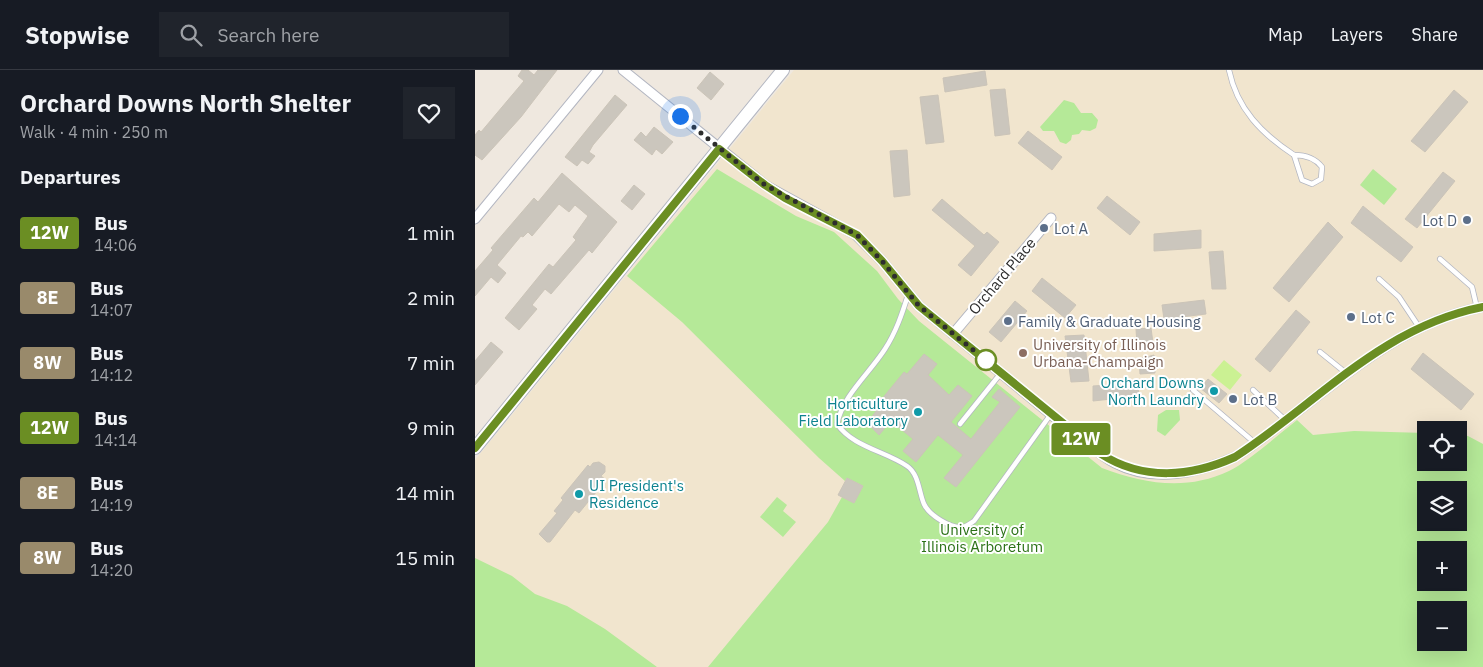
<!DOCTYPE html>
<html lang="en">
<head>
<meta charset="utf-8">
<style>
  :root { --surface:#171b24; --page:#20242c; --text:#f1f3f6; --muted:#9ea1a6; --line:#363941 }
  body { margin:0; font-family:"IBM Plex Sans",sans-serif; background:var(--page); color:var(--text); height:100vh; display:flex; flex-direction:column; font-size:19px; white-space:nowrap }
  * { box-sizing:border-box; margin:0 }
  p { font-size:16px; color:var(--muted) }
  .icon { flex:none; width:28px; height:28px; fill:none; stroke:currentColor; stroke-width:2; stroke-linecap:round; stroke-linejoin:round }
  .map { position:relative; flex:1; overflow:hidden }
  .drawer { display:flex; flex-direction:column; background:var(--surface); width:475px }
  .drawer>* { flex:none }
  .badge { padding:0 10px; border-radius:4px; font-size:18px; line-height:32px }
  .controls { position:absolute; left:942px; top:351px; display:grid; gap:10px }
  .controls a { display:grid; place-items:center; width:50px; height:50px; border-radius:0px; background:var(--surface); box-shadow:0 5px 20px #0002; font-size:25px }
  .you { position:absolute; width:25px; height:25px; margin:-12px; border:4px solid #fff; border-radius:50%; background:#1a73e8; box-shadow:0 0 0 8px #1a73e833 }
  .map>.badge { position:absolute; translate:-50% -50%; box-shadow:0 0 0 2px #fff }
  h2 { padding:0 20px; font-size:19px; line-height:45px }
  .round { display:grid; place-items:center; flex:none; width:52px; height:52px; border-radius:0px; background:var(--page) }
  .summary { display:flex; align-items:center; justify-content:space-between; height:85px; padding:0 20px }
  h1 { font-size:24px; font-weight:800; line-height:38px }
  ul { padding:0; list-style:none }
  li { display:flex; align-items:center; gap:15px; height:65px; padding:0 20px }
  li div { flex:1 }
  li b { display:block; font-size:19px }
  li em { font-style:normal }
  li .badge { min-width:55px; font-weight:700; text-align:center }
  header { display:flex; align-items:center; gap:30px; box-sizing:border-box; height:70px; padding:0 25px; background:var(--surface); border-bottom:1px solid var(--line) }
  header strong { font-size:24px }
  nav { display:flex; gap:28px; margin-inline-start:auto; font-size:18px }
  .search { width:350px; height:45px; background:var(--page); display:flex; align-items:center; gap:12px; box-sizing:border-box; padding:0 18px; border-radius:0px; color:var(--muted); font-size:19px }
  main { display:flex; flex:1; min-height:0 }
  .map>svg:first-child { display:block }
  .education { fill:#f1e5ce; fill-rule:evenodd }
  .green { fill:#b5e998; fill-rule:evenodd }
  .pitch { fill:#cbf193 }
  .building { fill:#cbc6bd; stroke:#cbc4b8 }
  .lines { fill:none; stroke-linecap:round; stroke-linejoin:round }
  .service-casing { stroke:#b3b6c1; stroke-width:6 }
  .minor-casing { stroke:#b3b6c1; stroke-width:11 }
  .secondary-casing { stroke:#b3b6c1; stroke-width:14 }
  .service { stroke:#fff; stroke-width:4.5 }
  .minor { stroke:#fff; stroke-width:9 }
  .secondary { stroke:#fff; stroke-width:12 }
  .line-casing { stroke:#fff; stroke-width:11 }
  .line { stroke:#6b8e23; stroke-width:8 }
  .walk { stroke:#2d2d2d; stroke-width:5; stroke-dasharray:0 9 }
  .service-dot { fill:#5c6f8a; stroke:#fff; stroke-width:2 }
  .education-dot { fill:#8d6e63; stroke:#fff; stroke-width:2 }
  .stop-dot { fill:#fff; stroke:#6b8e23; stroke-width:2.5 }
  .culture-dot { fill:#0f9aa8; stroke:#fff; stroke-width:2 }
  .labels { text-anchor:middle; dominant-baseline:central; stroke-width:4; stroke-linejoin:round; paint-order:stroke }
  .service-label { font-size:15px; fill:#4e5e75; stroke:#fff; text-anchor:start }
  .street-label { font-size:15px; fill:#2d2d2d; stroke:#fff }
  .education-label { font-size:15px; fill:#785e54; stroke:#fff; text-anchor:start }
  .culture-label { font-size:15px; fill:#0d838f; stroke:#fff; text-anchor:end }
  .park-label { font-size:15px; fill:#2b7116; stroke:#fff }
</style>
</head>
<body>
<header>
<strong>Stopwise</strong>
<div class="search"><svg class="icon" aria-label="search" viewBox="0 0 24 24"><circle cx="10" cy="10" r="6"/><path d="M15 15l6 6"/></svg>Search here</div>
<nav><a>Map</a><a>Layers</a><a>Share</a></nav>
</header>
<main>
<section class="drawer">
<div class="summary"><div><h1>Orchard Downs North Shelter</h1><p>Walk · 4 min · 250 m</p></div><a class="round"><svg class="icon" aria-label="heart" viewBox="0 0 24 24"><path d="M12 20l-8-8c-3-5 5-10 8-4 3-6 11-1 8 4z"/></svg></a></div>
<h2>Departures</h2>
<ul>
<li><span class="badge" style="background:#6b8e23;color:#fff">12W</span><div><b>Bus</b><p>14:06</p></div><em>1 min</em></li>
<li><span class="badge" style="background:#998a6b;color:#fff">8E</span><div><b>Bus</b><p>14:07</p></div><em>2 min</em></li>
<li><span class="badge" style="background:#998a6b;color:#fff">8W</span><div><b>Bus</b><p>14:12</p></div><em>7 min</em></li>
<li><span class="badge" style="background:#6b8e23;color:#fff">12W</span><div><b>Bus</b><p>14:14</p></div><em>9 min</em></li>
<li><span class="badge" style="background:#998a6b;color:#fff">8E</span><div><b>Bus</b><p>14:19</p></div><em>14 min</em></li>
<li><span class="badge" style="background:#998a6b;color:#fff">8W</span><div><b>Bus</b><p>14:20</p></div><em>15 min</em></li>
</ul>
</section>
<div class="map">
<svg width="1008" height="597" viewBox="0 0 1008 597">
  <rect width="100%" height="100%" fill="#efe8df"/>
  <path class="education" d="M319,0H1008V597H0V390ZM951,360H984V392H951ZM951,420H984V452H951ZM951,480H984V512H951ZM951,540H984V572H951Z"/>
  <g class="green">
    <path d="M589,30L599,33L606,43H617L623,50L621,58L615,61L607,60L604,64L597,65L596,70L591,74L585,72L579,61H568L565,57Z"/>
    <path d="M242,99L321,146L359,162L402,201L423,229L444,251L627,398C669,414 712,421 754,401C774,391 803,365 822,350L838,365L879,361L951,363V392H984V365L993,366L1008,374V597H233L353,452L367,427L379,433L388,416L372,408L370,411L344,388L207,252L152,206ZM951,420H984V452H951ZM951,480H984V512H951ZM951,540H984V572H951Z"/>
    <path d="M898,99L922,119L909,135L885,115Z"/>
    <path d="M691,340H704L705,350L690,366L682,361L683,345Z"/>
    <path d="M302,427L312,435L308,441L321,452L308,467L285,447Z"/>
    <path d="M0,488L37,506L60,524L92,536L130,559L182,597H0Z"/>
  </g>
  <path class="pitch" d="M749,290L767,305L755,320L736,305Z"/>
  <g class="building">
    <path d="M47,0H53L59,5L63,0H82L46,47L7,90L0,85V65L4,60L6,62L49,11L43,6Z"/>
    <path d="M510,1L512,15L470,22L468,8Z"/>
    <path d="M235,2L249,14L236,30L222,18Z"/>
    <path d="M530,19L535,64L520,66L515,20Z"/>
    <path d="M979,20L993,32L950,82L936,71Z"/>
    <path d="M140,25L152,35L118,75L114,82L120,86L113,94L107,90L102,96L90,87Z"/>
    <path d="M463,25L469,72L451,74L445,27Z"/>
    <path d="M179,57L198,72L187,84L181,79L177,85L159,70L166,62L171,67Z"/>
    <path d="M553,61L587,87L577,100L543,73Z"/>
    <path d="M432,80L435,125L419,127L415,81Z"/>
    <path d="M968,102L980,111L942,158L930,149Z"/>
    <path d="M87,103L142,152L117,183L114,180L76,224L70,219L57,235L62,239L44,260L30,248L74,194L78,197L101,170L98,167L113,146L100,135L94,142L84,134L57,166L53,162L48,167L46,166L22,195L31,203L23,213L16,207L0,226V201L18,180L16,178L59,128L63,132Z"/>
    <path d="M159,115L170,124L157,140L146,131Z"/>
    <path d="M632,126L665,152L655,165L622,138Z"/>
    <path d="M467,129L509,165L512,162L524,172L496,206L483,195L500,176L457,140Z"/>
    <path d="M888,136L938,177L926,192L876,153Z"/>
    <path d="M853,152L868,167L814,232L798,218Z"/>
    <path d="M726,160V178L679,181V164Z"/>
    <path d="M748,181L751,219H737L734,182Z"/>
    <path d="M567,208L601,235L590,248L557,221Z"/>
    <path d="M729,230L731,244L689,249L687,235Z"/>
    <path d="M540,231L552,241L526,272L514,262Z"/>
    <path d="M821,240L835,252L795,302L780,289Z"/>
    <path d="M676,258L678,273L662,275L661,259Z"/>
    <path d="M609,265L614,311L596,312L590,266Z"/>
    <path d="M16,272L28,282L0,315V291Z"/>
    <path d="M948,283L999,324L986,340L936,299Z"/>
    <path d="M449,284L462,294L453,305L474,325L483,315L497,326L476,352L496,369L525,332L517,327L524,319L545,337L481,417L469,408L488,385L463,365L441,392L428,381L438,369L416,351L404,365L392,353L408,332L406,330L429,302L432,304Z"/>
    <path d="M679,285L680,303L665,304L664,289Z"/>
    <path d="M733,309L752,324L744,333L725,318Z"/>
    <path d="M663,313L664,326L618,331V316Z"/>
    <path d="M124,392L130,396V402L126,406L131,410L104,443L100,440L75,472H72L64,464L82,443L79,441L88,430L86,428L113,395L115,397L118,393Z"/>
    <path d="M372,408L388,416L379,433L363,425Z"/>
  </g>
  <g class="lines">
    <g class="service-casing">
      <g id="service">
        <path d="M754,0C762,39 787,64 819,85"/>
        <path d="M819,85C830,85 840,88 847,97L846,109L837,114L827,110Z"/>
        <path d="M965,189L997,217L1002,238"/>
        <path d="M904,209L924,227L944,257"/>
        <path d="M433,225C427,244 421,262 410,279C394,304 368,325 362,354C378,377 410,381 432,396C444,404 444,423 449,434C454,445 476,459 488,457C492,456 496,453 499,451L576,344"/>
        <path d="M845,282L871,303"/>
        <path d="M718,320L780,373"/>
        <path d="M778,320L810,350"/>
        <path d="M485,354L526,303"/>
      </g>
    </g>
    <g class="minor-casing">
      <g id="minor">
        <path d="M148,0L290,115L381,165L407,191L444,236L600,364C613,374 626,386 640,393C678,413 724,403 760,387C842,334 908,256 1008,237"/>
        <path d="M0,149L123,0"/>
        <path d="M478,264L576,148"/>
      </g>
    </g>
    <g class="secondary-casing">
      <path id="secondary" d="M0,378L308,0"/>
    </g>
    <use href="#service" class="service"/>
    <use href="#minor" class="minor"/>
    <use href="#secondary" class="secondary"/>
  </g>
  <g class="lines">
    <g class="line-casing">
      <path id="line" d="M0,378L244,79L290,115L310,128L382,165L407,191L444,236L626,384C668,411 716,407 760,387C843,333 906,257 1008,237"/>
    </g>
    <use href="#line" class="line"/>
    <path class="walk" d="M205,46L290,115L382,165L407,191L444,236L513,292L511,290"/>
  </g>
  <g class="service-dot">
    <circle cx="992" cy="150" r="5"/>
    <circle cx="569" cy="158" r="5"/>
    <circle cx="876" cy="247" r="5"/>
    <circle cx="533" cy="251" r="5"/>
    <circle cx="758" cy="329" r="5"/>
  </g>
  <circle class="education-dot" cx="548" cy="283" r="5"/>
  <circle class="stop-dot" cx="511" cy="290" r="10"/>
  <g class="culture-dot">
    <circle cx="739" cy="321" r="5"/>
    <circle cx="443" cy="342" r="5"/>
    <circle cx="104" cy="424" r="5"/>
  </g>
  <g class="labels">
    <g class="service-label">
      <text x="982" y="150" text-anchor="end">Lot D</text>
      <text x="579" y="158">Lot A</text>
      <text x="886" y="247">Lot C</text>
      <text x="543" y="251">Family &amp; Graduate Housing</text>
      <text x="768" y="329">Lot B</text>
    </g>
    <g class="street-label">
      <text transform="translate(527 206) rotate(-50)">Orchard Place</text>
    </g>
    <g class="education-label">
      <text x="558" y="274">University of Illinois<tspan x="558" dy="17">Urbana-Champaign</tspan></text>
    </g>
    <g class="culture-label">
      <text x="729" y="312">Orchard Downs<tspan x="729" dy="17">North Laundry</tspan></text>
      <text x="433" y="333">Horticulture<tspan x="433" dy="17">Field Laboratory</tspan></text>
      <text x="114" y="415" text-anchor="start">UI President's<tspan x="114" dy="17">Residence</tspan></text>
    </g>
    <g class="park-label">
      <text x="507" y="459">University of<tspan x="507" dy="17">Illinois Arboretum</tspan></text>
    </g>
  </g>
</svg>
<div class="controls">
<a><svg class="icon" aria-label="locate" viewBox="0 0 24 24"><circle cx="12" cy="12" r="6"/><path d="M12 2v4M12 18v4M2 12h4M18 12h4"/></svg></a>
<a><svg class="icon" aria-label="layers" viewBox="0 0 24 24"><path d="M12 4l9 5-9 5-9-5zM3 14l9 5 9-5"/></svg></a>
<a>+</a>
<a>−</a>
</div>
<div class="you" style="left:205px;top:46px"></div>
<b class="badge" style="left:606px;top:369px;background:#6b8e23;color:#fff">12W</b>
</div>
</main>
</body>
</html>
